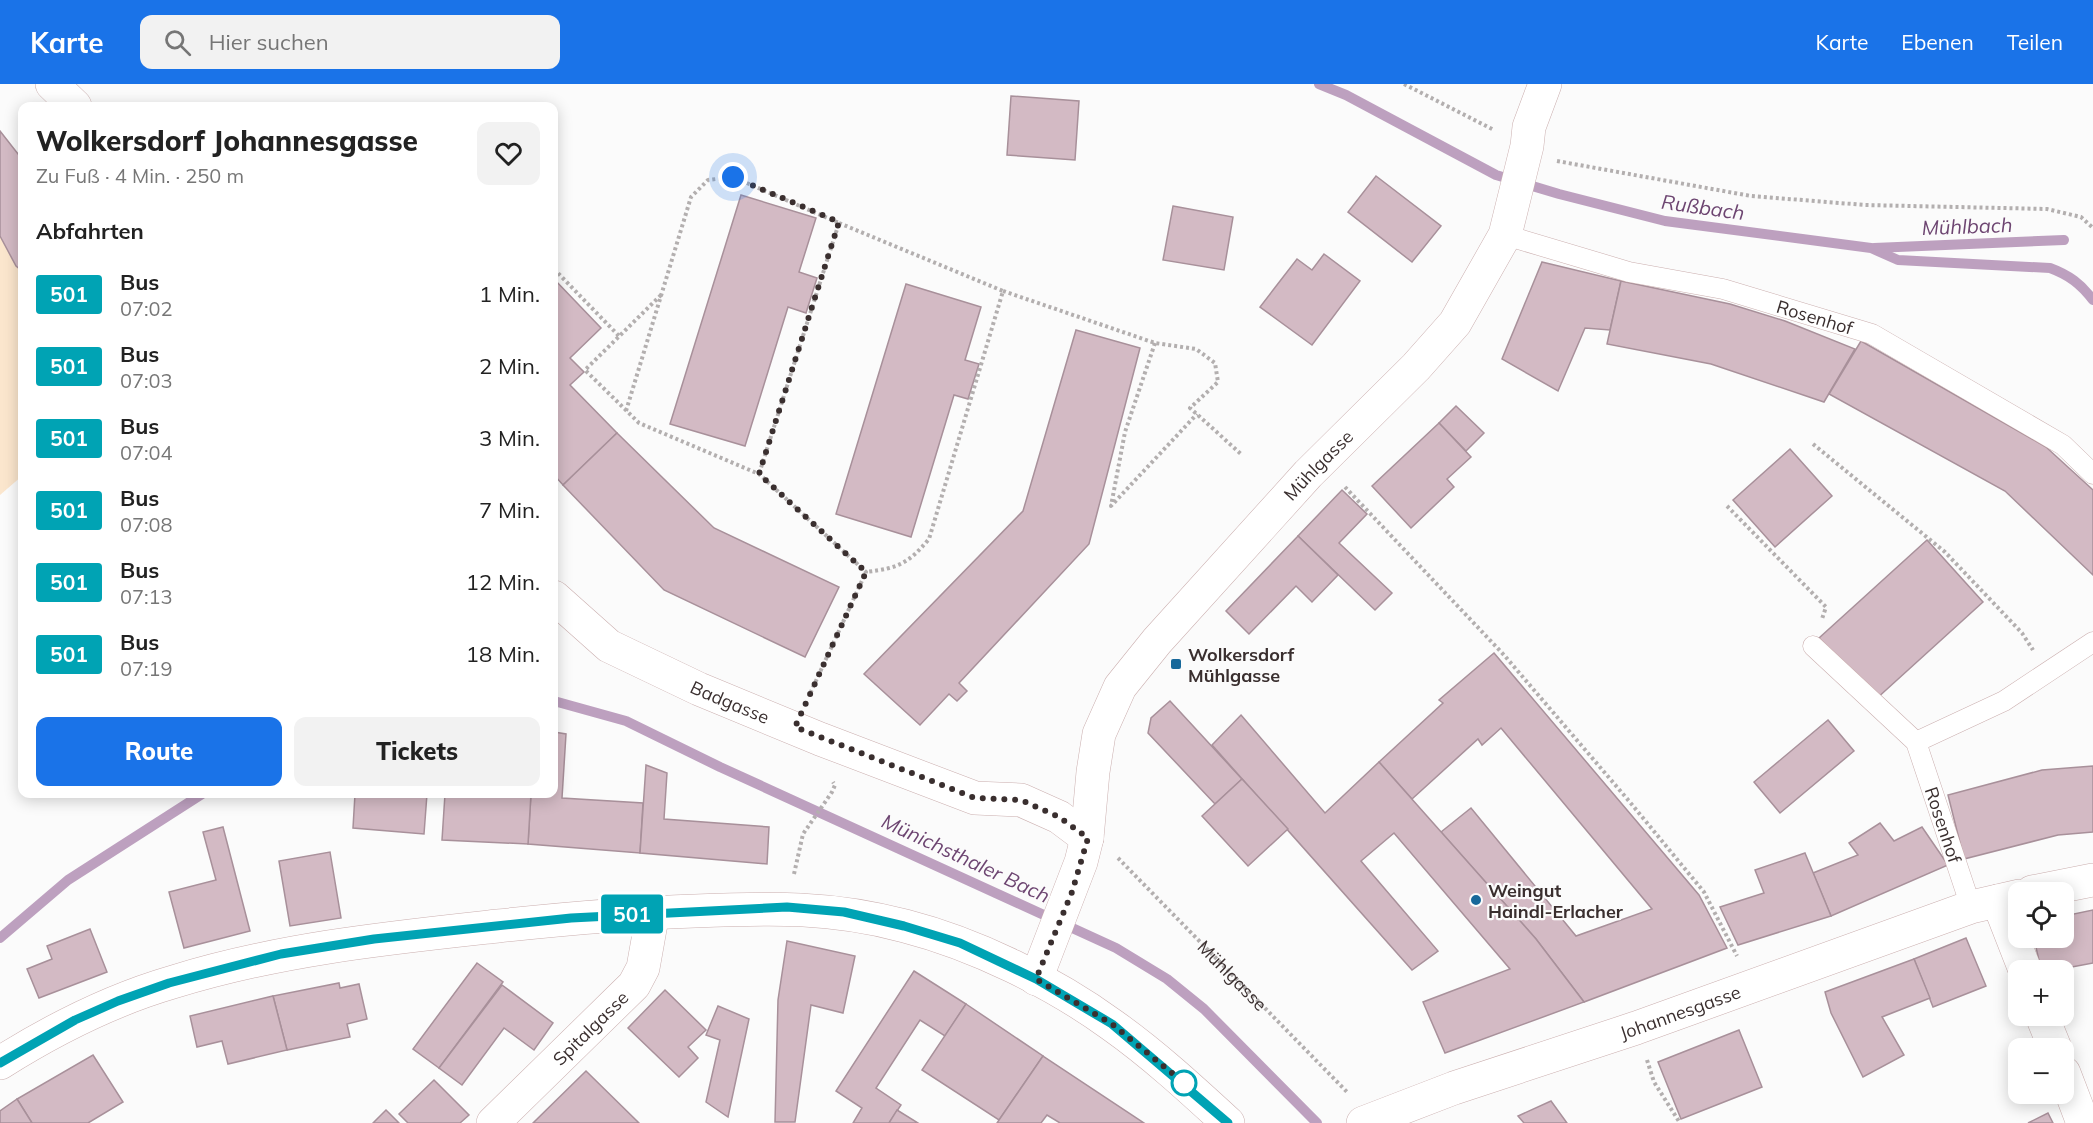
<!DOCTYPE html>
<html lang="de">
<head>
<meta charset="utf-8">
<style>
  :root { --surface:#fff; --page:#f2f2f2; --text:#222; --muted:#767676; --accent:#1a73e8 }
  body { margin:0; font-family:Mulish,sans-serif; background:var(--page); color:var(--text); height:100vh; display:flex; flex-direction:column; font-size:22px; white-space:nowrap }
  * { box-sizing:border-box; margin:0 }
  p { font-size:20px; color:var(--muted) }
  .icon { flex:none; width:33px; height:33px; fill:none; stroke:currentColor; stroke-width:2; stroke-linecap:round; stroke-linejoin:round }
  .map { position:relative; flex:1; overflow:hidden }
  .sheet { position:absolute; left:18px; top:18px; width:540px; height:696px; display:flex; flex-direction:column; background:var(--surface); border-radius:12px; box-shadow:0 3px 15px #0003 }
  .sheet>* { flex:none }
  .badge { padding:0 12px; border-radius:4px; font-size:21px; line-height:39px }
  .buttons { position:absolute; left:2008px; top:798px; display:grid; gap:12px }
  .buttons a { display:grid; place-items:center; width:66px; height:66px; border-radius:12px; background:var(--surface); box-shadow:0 3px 15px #0003; font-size:30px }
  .you { position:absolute; width:30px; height:30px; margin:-15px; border:4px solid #fff; border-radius:50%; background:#1a73e8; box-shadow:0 0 0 9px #1a73e833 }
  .map>.badge { position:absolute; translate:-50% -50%; box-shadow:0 0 0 3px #fff }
  h2 { padding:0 18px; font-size:22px; line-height:54px }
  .round { display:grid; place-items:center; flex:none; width:63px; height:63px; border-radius:12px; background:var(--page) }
  .headline { display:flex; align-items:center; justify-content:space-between; height:102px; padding:0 18px }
  h1 { font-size:28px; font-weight:800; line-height:45px }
  .primary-button { display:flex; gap:12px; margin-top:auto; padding:12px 18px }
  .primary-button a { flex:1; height:69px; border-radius:12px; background:var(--accent); color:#fff; font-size:24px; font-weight:800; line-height:69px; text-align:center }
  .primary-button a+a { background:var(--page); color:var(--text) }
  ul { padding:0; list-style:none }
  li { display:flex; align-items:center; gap:18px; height:72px; padding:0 18px }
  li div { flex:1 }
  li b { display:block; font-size:22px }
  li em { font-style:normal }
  li .badge { min-width:66px; font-weight:700; text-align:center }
  header { display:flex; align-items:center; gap:36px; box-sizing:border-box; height:84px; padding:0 30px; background:var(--accent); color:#fff }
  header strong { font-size:28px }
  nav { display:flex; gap:33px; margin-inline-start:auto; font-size:21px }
  .search { width:420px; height:54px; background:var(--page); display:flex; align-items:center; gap:15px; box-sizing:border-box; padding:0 21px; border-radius:12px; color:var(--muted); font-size:22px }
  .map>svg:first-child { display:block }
  .green { fill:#fbe6cd }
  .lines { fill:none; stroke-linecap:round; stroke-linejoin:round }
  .stream { stroke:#bda0bf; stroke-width:10 }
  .building { fill:#d3bac4; stroke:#a8909a; stroke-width:1.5 }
  .lane-casing { stroke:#cbafaf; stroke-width:21 }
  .street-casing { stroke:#cbafaf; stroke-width:34 }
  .secondary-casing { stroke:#cbafaf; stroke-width:34 }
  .path { stroke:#b3afaf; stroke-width:4; stroke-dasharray:3 3; stroke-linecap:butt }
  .lane { stroke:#fff; stroke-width:20 }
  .street { stroke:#fff; stroke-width:33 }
  .secondary { stroke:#fff; stroke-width:33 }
  .line-casing { stroke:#fff; stroke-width:14 }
  .line { stroke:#00a3b4; stroke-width:9 }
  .walk { stroke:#3a2f2f; stroke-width:6; stroke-dasharray:0 10.8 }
  .poi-dot { fill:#17689a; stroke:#fbfbfb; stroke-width:2 }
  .stop-dot { fill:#fff; stroke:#00a3b4; stroke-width:3 }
  .labels { text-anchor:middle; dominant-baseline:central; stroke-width:4.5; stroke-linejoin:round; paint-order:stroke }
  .street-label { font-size:18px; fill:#3a2f2f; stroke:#fbfbfb }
  .poi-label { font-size:18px; font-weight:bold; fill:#3a2f2f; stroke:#fbfbfb; text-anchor:start }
  .water-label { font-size:20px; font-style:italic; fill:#6d4571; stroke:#fbfbfb }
</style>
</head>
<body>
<header>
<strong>Karte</strong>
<div class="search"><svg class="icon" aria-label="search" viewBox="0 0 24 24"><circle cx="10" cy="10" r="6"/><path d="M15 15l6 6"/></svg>Hier suchen</div>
<nav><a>Karte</a><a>Ebenen</a><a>Teilen</a></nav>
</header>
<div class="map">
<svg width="2093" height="1039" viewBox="0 0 2093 1039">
  <rect width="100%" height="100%" fill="#fbfbfb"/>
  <path class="green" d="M0,47L22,75V392L0,411Z"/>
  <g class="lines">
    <g class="stream">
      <path d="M1319,0L1346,11L1496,91L1559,110L1665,137L1871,164L1898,176L2050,184C2069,191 2081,200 2093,216"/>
      <path d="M1874,164L2064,156"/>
      <path d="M554,617L626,637L720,683L1116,864L1167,895L1204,925L1317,1039"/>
      <path d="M0,854L68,796L202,710"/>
    </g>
  </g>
  <g class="building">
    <path d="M1011,12L1079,17L1075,76L1007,71Z"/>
    <path d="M0,47L22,75V187L16,182L0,152Z"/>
    <path d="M1376,92L1441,142L1412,178L1348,128Z"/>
    <path d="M741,111L816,134L799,188L817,194L806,229L788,223L745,362L670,340Z"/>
    <path d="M1173,122L1233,133L1224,186L1163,176Z"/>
    <path d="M1324,170L1360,197L1312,261L1260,223L1297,175L1312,186Z"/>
    <path d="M1542,178L1621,197L1610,246L1585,244L1558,307L1502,275Z"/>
    <path d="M554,195L601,244L570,274L584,288L570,301L617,349L563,401L554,391Z"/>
    <path d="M1621,197L1730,220L1785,237L1855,265L1824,318L1711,280L1607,260Z"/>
    <path d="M906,200L981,223L965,276L979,280L968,315L954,311L911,453L836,430Z"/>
    <path d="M1076,246L1140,264L1089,460L959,599L967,607L957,617L949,610L920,641L864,590L1023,427Z"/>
    <path d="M1861,257L2046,363L2093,406V491L2005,407L1829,310Z"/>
    <path d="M1456,322L1484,349L1466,367L1439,339Z"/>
    <path d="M1439,339L1471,373L1447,395L1454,403L1411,444L1372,402Z"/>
    <path d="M617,349L714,444L839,503L805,573L664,506L563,401Z"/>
    <path d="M1790,365L1832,412L1775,463L1733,416Z"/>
    <path d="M1342,406L1367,430L1339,459L1392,509L1375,526L1298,452Z"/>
    <path d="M1298,452L1338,491L1312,518L1296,502L1249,550L1226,527Z"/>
    <path d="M1927,456L1983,518L1875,616L1819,554Z"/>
    <path d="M1494,569L1699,811L1727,864L1584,918L1536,855L1441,748L1471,724L1576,852L1652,825L1501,644L1482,661L1478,655L1412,715L1379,678L1443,619L1439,616Z"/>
    <path d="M1170,617L1242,695L1215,720L1148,649L1151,634Z"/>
    <path d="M1241,631L1325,729L1379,678L1536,855L1584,918L1445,969L1423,918L1510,885L1394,749L1361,777L1438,867L1412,886L1212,661Z"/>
    <path d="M1828,636L1854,667L1780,729L1754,698Z"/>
    <path d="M554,648L566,650L562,714L643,719L640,769L528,760L531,710H554Z"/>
    <path d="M646,681L667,689L664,735L769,743L767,780L640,769Z"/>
    <path d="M2093,682V748L2058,751L1964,775L1948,711L2042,686Z"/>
    <path d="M1242,695L1288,745L1248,782L1202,732Z"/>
    <path d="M355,710H427L424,750L353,744Z"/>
    <path d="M445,710H531L528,760L442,756Z"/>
    <path d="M1880,739L1894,757L1922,743L1948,781L1831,832L1813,789L1858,771L1849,759Z"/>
    <path d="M223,743L250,847L184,864L169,808L216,796L203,748Z"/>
    <path d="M330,768L341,834L290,842L279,777Z"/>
    <path d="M1805,769L1831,832L1738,861L1720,823L1764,809L1755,786Z"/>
    <path d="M2093,826V879L2056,886H2041L2034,854H2064V832Z"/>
    <path d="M90,845L107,888L39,914L27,885L52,875L47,862Z"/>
    <path d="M1966,854L1986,902L1933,923L1914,875Z"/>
    <path d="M787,857L855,872L843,929L811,921L795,1038H775L778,916Z"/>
    <path d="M1914,875L1930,914L1882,933L1904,971L1863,993L1831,929L1825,908Z"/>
    <path d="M477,879L503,898L439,984L413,965Z"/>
    <path d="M914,887L966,920L945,952L920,936L876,1004L901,1021L889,1039H853L862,1024L836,1007Z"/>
    <path d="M339,899L340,904L359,900L367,935L347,940L350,953L287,966L273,912Z"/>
    <path d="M502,901L553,939L534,966L504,944L462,1001L439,984Z"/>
    <path d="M665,906L706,946L688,963L698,974L679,993L628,944Z"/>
    <path d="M273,912L287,966L228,980L222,957L197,963L190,932Z"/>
    <path d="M966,920L1043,972L999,1036L922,986Z"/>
    <path d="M718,922L749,935L728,1033L706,1018L720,956L706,951Z"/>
    <path d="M1739,946L1762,1003L1681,1035L1658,978Z"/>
    <path d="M93,971L123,1018L88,1039H32L17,1015Z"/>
    <path d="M1043,972L1144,1039H1060L1047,1031L1041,1039H997Z"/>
    <path d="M586,987L639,1039H533Z"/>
    <path d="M434,996L469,1031L460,1039H408L399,1030Z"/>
    <path d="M17,1015L32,1039H0V1027Z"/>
    <path d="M1551,1017L1567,1039H1524L1518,1032Z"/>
    <path d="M386,1026L399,1039H373Z"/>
    <path d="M897,1026L918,1039H889Z"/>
    <path d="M2048,1029L2053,1039H2028Z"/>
  </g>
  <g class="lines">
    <g class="lane-casing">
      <g id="lane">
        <path id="s2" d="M1505,151L1629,188L1723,205L1872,250L2063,361L2093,390"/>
        <path id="s3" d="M1813,562L1916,658L1971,823"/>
        <path d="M1916,658L2004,617L2093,558"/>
      </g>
    </g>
    <g class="street-casing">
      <g id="street">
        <path d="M52,0L75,22"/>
        <path id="s4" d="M554,513L609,562L699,605L820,655L975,714L1021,716L1059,733L1087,754"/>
        <path d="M2032,808L2093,796"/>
        <path d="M1998,817L2025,886"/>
        <path id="s5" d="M1036,895L1081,778L1087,754L1093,688L1099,650L1120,603L1157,557L1308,390L1416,283L1455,239L1505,151L1527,62L1529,43L1545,0"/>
        <path d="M2042,932L2055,964"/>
        <path d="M2064,989L2083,1039"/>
        <path id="s6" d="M493,1039L634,901L643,884L653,828"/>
        <path id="s7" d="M1363,1039L1454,1004L1636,944L1971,823L2019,812"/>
      </g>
    </g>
    <g class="secondary-casing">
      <path id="secondary" d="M0,979C54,945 111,916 173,898C279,865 388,854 498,842C563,835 629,829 695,827C771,824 830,822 905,842C975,860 1053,898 1112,941C1153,970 1191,1005 1228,1039"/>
    </g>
    <g class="path">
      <path d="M1404,0L1494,46"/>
      <path d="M1557,77L1751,112L1865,121L2047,125L2081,133L2093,144"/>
      <path d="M839,139L1003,207L929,455C908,480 898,484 866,488"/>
      <path d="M554,185L619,252"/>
      <path d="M1003,207L1155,259L1196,265L1215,279L1218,298L1190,324L1241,370"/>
      <path d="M661,211L585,286L639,339L759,390L866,488L809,612"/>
      <path d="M1155,259L1125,348L1111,422L1197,330"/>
      <path d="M626,327L691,113L708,96L733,93L839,139L759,390"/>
      <path d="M1813,360L1945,468L2022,549L2033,566"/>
      <path d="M1345,403L1504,571L1629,717L1704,808L1737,872"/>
      <path d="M1727,422L1826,523L1822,535"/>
      <path id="s1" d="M1118,774L1348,1009"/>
      <path d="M794,790L803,750L832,708L835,701L833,698"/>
      <path d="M1647,976L1654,998L1680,1039"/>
    </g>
    <use href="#lane" class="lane"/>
    <use href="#street" class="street"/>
    <use href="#secondary" class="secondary"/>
  </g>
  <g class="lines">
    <g class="line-casing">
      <path id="line" d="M0,979L75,936L118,917L169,899L281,870L374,855L571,834L787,823L844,828L904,842L960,859L1036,895L1112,940L1228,1039"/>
    </g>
    <use href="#line" class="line"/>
    <path class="walk" d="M733,93L839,138L759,390L866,488L795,643L975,714L1021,716L1059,733L1088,754L1072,808L1036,895L1112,940L1184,999"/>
  </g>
  <g class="poi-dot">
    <rect x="1170" y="574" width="12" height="12" rx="3"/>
    <circle cx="1476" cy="816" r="6"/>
  </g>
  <circle class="stop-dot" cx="1184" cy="999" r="12"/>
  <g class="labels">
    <g class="street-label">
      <text stroke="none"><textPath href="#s2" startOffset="321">Rosenhof</textPath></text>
      <text stroke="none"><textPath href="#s5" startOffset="604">Mühlgasse</textPath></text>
      <text stroke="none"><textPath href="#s4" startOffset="207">Badgasse</textPath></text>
      <text stroke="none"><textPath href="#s3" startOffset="228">Rosenhof</textPath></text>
      <text stroke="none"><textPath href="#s1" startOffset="164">Mühlgasse</textPath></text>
      <text stroke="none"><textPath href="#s7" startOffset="336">Johannesgasse</textPath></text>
      <text stroke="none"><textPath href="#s6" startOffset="136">Spitalgasse</textPath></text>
    </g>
    <g class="poi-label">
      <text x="1188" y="570">Wolkersdorf<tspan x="1188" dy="21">Mühlgasse</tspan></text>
      <text x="1488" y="806">Weingut<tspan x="1488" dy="21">Haindl-Erlacher</tspan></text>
    </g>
    <g class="water-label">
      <text transform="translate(1703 123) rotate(8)">Rußbach</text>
      <text transform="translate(1967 142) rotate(-2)">Mühlbach</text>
      <text transform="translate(966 774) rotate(25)">Münichsthaler Bach</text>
    </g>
  </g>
</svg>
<div class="buttons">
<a><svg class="icon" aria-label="locate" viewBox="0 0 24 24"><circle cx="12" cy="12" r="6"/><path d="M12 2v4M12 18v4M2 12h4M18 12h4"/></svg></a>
<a>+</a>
<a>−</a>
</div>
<div class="you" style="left:733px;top:93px"></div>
<b class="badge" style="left:632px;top:830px;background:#00a3b4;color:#fff">501</b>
<section class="sheet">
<div class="headline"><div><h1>Wolkersdorf Johannesgasse</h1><p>Zu Fuß · 4 Min. · 250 m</p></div><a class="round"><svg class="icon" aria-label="heart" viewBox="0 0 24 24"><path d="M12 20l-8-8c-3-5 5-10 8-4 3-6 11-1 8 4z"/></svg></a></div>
<h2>Abfahrten</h2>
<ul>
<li><span class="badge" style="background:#00a3b4;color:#fff">501</span><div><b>Bus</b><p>07:02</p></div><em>1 Min.</em></li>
<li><span class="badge" style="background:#00a3b4;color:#fff">501</span><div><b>Bus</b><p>07:03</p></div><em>2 Min.</em></li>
<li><span class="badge" style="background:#00a3b4;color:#fff">501</span><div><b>Bus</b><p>07:04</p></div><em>3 Min.</em></li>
<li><span class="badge" style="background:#00a3b4;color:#fff">501</span><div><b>Bus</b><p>07:08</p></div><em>7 Min.</em></li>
<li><span class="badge" style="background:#00a3b4;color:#fff">501</span><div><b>Bus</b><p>07:13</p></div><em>12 Min.</em></li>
<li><span class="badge" style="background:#00a3b4;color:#fff">501</span><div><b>Bus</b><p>07:19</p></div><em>18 Min.</em></li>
</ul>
<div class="primary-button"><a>Route</a><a>Tickets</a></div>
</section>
</div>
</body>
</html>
